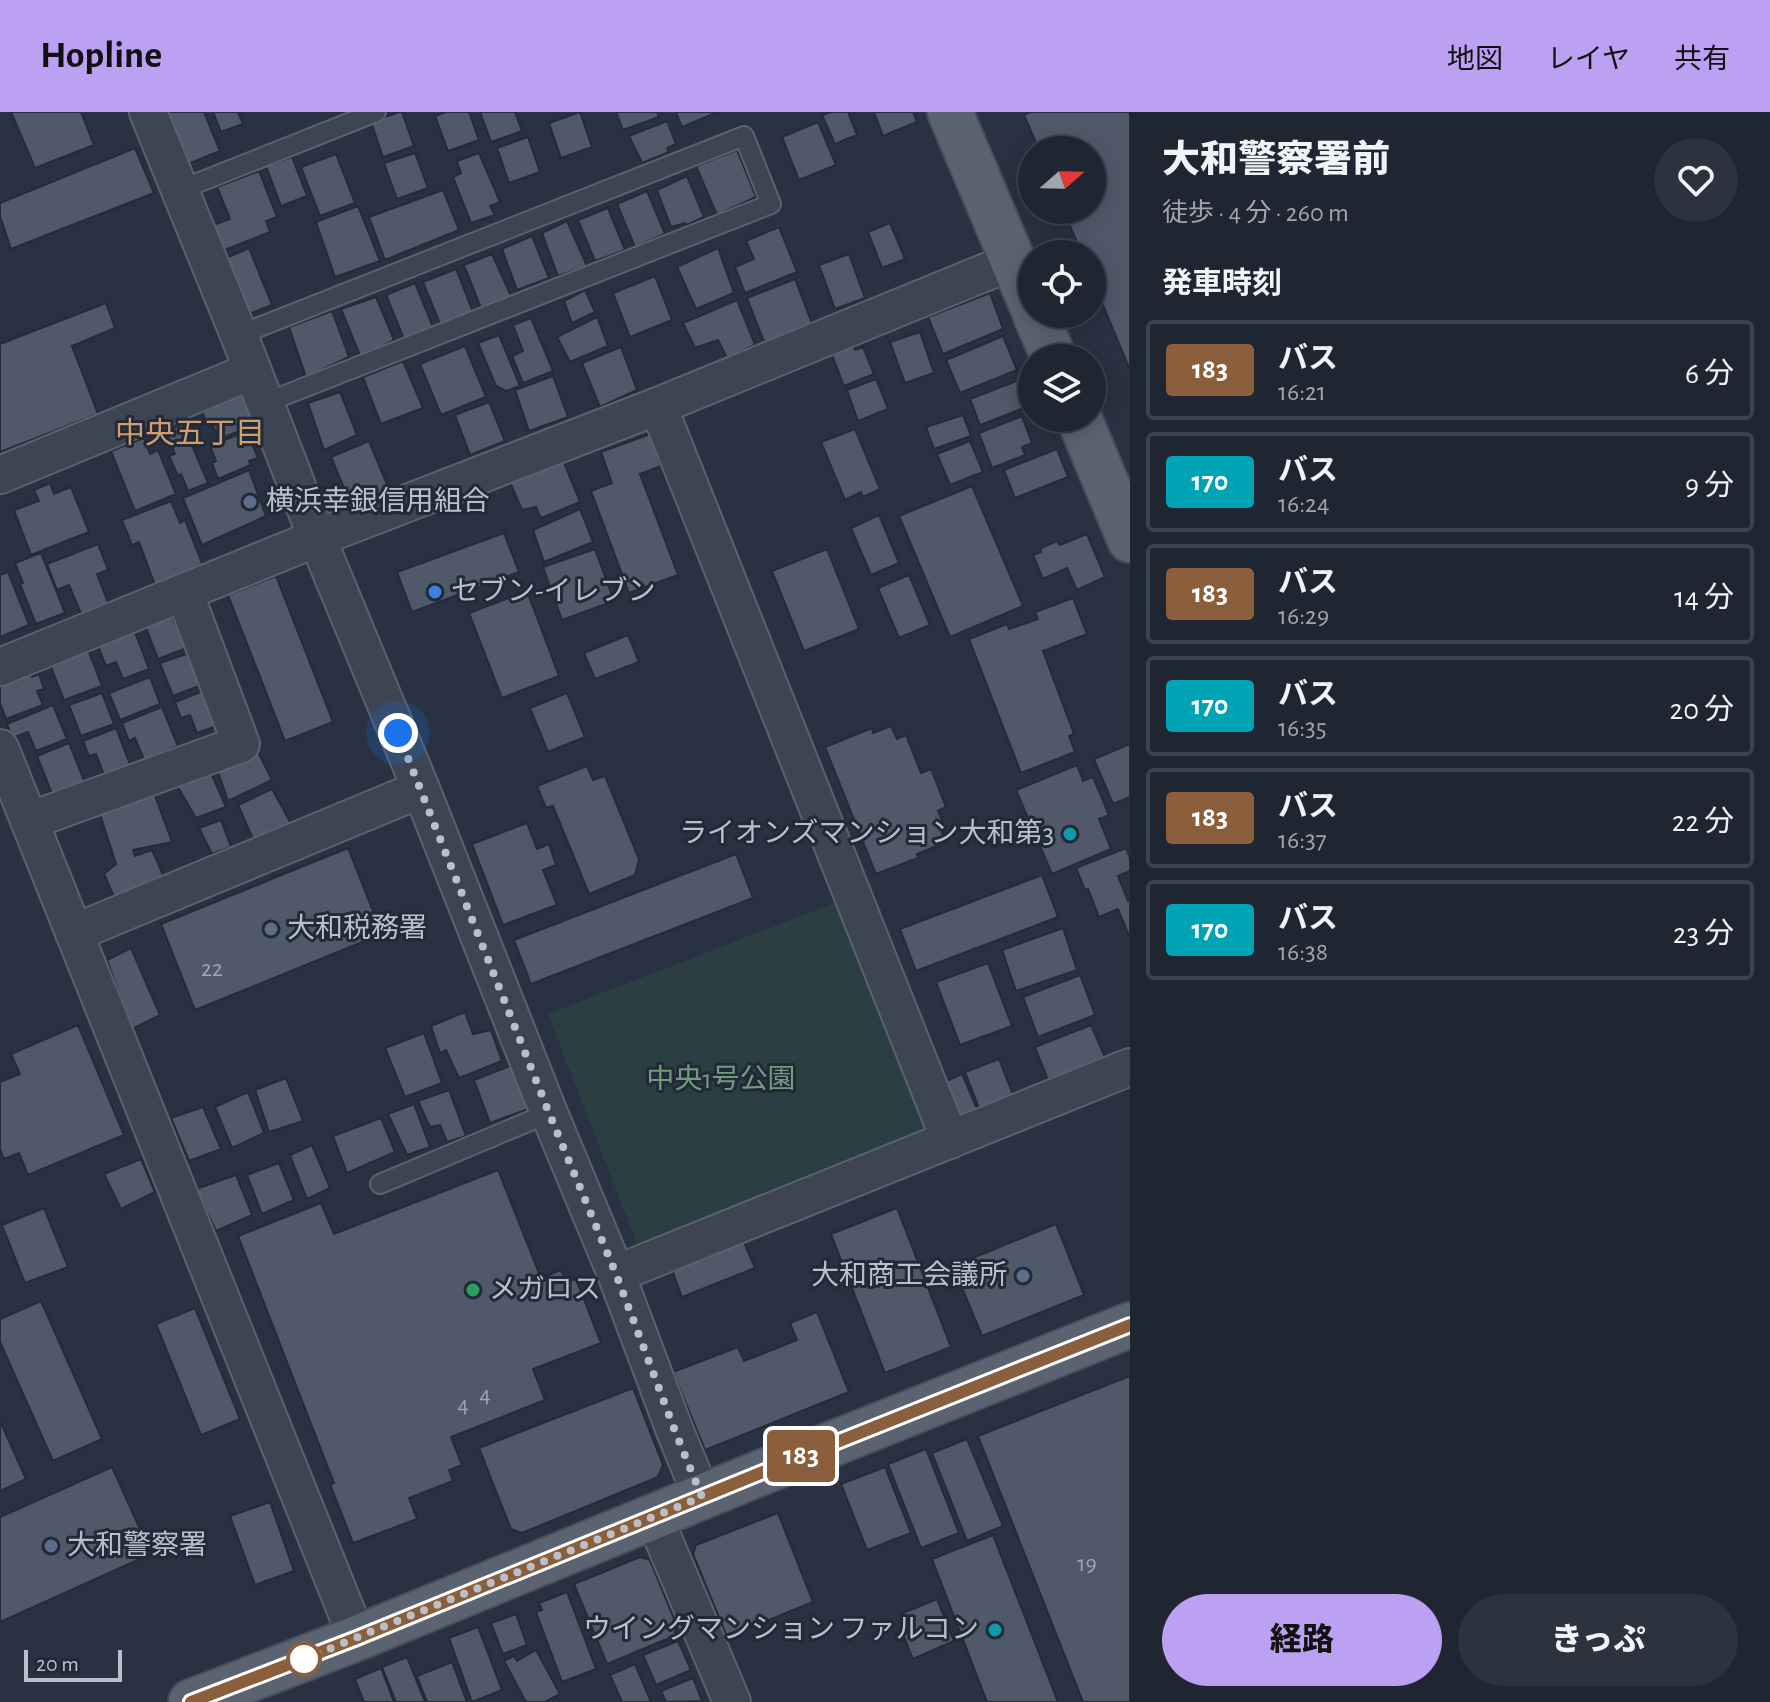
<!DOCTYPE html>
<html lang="ja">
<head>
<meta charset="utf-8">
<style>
  :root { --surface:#1f2632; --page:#2c323e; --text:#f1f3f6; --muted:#a1a5ac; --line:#3c434d; --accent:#bca0f2 }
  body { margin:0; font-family:"Alegreya Sans","Noto Sans JP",sans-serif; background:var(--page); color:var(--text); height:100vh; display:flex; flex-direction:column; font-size:30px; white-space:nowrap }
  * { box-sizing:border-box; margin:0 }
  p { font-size:26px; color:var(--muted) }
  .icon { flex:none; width:44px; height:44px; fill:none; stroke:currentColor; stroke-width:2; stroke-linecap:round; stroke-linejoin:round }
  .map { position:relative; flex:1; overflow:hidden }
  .drawer { display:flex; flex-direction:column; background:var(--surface); width:640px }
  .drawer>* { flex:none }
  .badge { padding:0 16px; border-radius:6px; font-size:28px; line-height:52px }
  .needle { width:52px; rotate:70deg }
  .controls { position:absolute; left:1018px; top:24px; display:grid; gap:16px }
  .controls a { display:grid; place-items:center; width:88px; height:88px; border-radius:50%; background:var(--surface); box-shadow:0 4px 20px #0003,0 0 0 2px var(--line); font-size:40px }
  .scale { position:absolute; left:24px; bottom:20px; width:98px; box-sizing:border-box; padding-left:8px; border:4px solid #bac0cb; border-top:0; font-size:22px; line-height:28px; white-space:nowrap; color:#bac0cb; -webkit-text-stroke:6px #222937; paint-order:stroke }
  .you { position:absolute; width:40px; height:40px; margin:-20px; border:6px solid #fff; border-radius:50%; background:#1a73e8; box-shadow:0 0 0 12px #1a73e833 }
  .map>.badge { position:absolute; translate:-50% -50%; box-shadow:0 0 0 4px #fff }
  h2 { padding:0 32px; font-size:30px; line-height:72px }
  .round { display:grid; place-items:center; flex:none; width:84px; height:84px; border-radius:42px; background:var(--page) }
  .overview { display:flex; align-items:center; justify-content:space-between; height:136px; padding:0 32px }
  h1 { font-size:38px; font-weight:800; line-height:60px }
  .primary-button { display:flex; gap:16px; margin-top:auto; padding:16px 32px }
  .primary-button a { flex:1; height:92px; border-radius:48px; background:var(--accent); color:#111; font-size:32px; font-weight:800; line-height:92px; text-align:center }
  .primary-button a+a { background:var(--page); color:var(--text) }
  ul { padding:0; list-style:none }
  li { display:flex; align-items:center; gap:24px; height:100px; margin:0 16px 12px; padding:0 16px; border:4px solid var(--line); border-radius:8px }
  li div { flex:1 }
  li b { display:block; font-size:30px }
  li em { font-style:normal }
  li .badge { min-width:88px; font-weight:700; text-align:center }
  header { display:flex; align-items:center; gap:48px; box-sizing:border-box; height:112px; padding:0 40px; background:var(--accent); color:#111 }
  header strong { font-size:38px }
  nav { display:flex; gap:44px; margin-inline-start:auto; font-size:28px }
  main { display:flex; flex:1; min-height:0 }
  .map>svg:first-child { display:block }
  .green { fill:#2b3f43 }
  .building { fill:#4f596a; stroke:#242b39; stroke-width:2 }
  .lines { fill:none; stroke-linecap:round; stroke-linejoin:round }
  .lane-casing { stroke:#5b626f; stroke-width:22 }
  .street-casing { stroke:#5b626f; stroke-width:40 }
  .primary-casing { stroke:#474d5b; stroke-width:48 }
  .lane { stroke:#3d4452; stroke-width:18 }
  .street { stroke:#3d4452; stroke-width:36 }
  .primary { stroke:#5b6371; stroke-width:44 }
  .line-casing { stroke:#fff; stroke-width:18 }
  .line { stroke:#8b5e3c; stroke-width:12 }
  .walk { stroke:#bac0cb; stroke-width:8; stroke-dasharray:0 14.4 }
  .service-dot { fill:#5c6f8a; stroke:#222937; stroke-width:3 }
  .shop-dot { fill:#3f7fe0; stroke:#222937; stroke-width:3 }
  .culture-dot { fill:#0f9aa8; stroke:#222937; stroke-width:3 }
  .leisure-dot { fill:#2e9e5b; stroke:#222937; stroke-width:3 }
  .stop-dot { fill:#fff; stroke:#8b5e3c; stroke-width:4 }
  .labels { text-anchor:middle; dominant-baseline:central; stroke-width:6; stroke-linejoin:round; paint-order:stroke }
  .number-label { font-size:24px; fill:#9fa6b3 }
  .poi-label { font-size:28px; fill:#bac0cb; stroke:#222937; text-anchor:start }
  .park-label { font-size:28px; fill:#739b7e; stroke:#222937 }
  .neighbourhood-label { font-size:30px; fill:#d09f71; stroke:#222937 }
</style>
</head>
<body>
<header>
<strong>Hopline</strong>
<nav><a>地図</a><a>レイヤ</a><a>共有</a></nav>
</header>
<main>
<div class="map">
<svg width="1130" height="1590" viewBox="0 0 1130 1590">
  <rect width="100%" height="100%" fill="#293242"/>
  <path class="green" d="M842,788L932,1019L638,1134L548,902Z"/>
  <g class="building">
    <path d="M11,0H81L94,33L35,56Z"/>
    <path d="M167,0H204L220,39L188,52Z"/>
    <path d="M213,0H238L243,12L221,20Z"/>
    <path d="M399,0H402L414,34L383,45L371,10Z"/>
    <path d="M446,0H469L479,28L448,39L435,4Z"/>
    <path d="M480,0H515L522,19L491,30Z"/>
    <path d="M580,0L592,35L561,46L549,11Z"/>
    <path d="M616,0H657L659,5L623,18Z"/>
    <path d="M676,0H718L682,15Z"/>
    <path d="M831,0H848L857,23L835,32L822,3Z"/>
    <path d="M874,0H913L917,10L883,24Z"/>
    <path d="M1030,0H1130V258L1092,167V142H1082L1063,98H1092V38H1039L1024,3Z"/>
    <path d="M667,9L676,32L667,36L669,40L642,51L629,24Z"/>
    <path d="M818,10L836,53L799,68L782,25Z"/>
    <path d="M528,25L540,60L509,71L497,36Z"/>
    <path d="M135,36L154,81L11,137L0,104V91Z"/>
    <path d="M737,38L756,85L717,103L696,54Z"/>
    <path d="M415,41L428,76L397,87L384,51Z"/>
    <path d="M479,41L500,90L490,94L495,103L471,111L453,65L461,61L457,49Z"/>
    <path d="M336,42L355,91L320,104L301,55Z"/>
    <path d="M292,45L307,84L281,94L266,54Z"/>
    <path d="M259,59L277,105L266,109L270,120L222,139L213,113L230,107L217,75Z"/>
    <path d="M687,64L704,105L687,113L685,111L671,115L657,78Z"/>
    <path d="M443,78L459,118L385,148L369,105Z"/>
    <path d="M647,79L665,122L635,135L617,92Z"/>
    <path d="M358,94L380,149L335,165L316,110Z"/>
    <path d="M608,96L625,138L595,149L578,108Z"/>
    <path d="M567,109L587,154L558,164L542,121Z"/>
    <path d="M890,111L905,147L882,156L868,120Z"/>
    <path d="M779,115L797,160L745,181L735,155L754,147L746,129Z"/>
    <path d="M532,124L549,166L517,178L502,137Z"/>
    <path d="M249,136L272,193L247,203L224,147Z"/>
    <path d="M718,136L734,181L696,197L677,155Z"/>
    <path d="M492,142L511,184L481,196L464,153Z"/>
    <path d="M849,142L865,186L835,197L819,153Z"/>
    <path d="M456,157L473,200L440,212L423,170Z"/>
    <path d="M655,164L672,208L630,225L613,181Z"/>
    <path d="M795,167L813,214L765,232L747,186Z"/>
    <path d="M415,171L433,215L404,227L386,183Z"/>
    <path d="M585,178L595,200L572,211L564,189Z"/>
    <path d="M990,181L1003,217L943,242L928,205Z"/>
    <path d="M376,185L394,228L361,246L341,197Z"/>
    <path d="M737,188L755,233L727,246L718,228L695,236L683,211Z"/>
    <path d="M106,191L115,216L72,234L98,302L0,340V232Z"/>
    <path d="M332,199L349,245L306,265L289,215Z"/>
    <path d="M597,205L608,234L570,250L557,225Z"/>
    <path d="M531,206L553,259L523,271L512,244L523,239L513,213Z"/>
    <path d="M920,220L934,261L905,271L890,230Z"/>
    <path d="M499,223L520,274L506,279L496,274L478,231Z"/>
    <path d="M1003,224L1017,258L960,281L946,248Z"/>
    <path d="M465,234L486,285L441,303L420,252Z"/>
    <path d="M854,234L855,238L863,235L874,262L844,274L832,243Z"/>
    <path d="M621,235L637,278L600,295L582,251Z"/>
    <path d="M403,249L423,296L381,312L363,265Z"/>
    <path d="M553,264L568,305L529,319L515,278Z"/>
    <path d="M1027,265L1032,279V293L980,313L970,287Z"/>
    <path d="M876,267L888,297L858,309L847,278Z"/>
    <path d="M340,280L357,323L324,338L308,291Z"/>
    <path d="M243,283L255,313L219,327L213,314L209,315L202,300Z"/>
    <path d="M489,290L505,329L470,343L455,303Z"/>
    <path d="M963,303L971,324L934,337L926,315Z"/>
    <path d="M1022,304L1032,331L1022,335L1025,343L992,356L979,321Z"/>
    <path d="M183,312L208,371L188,379L181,362L178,364L169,344L175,342L166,319Z"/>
    <path d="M855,317L880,377L863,385L861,380L845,388L821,330Z"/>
    <path d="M247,319L258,346L249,349L251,353L218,367L212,351L216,349L210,334Z"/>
    <path d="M650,322L661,354L640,362L678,463L629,481L591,379L612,371L601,340Z"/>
    <path d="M144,326L150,342L158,338L176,382L135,399L111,339Z"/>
    <path d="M369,329L389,377L351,393L331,345Z"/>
    <path d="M970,329L983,360L950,373L937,342Z"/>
    <path d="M1057,337L1068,365L1015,386L1004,358Z"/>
    <path d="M563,348L580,390L541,406L536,395L522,398L509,368Z"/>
    <path d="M249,358L266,404L202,433L183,386Z"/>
    <path d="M50,371L54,382L71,375L89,420L31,443L14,398L39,389L34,378Z"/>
    <path d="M972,374L1023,494L950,525L899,404Z"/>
    <path d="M171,389L180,411L185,408L203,454L155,473L139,430L132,433L122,408Z"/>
    <path d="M580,397L593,430L544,450L533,418Z"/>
    <path d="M879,403L899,451L871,463L851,416Z"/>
    <path d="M504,421L519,460L412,500L397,460Z"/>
    <path d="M1087,422L1105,465L1077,478L1067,456L1043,467L1033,443L1041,440V436L1057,429L1060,433Z"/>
    <path d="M98,432L108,458L97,462L109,493L82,504L69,473L57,478L47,452Z"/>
    <path d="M595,437L614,489L562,508L543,455Z"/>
    <path d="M827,437L859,517L804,539L772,459Z"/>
    <path d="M41,441L65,501L36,512L20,472L23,471L15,451Z"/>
    <path d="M8,460L29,513L0,525V463Z"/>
    <path d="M909,463L930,513L899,526L878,476Z"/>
    <path d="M276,464L333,610L285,629L228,483Z"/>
    <path d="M527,479L559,564L502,586L469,501Z"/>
    <path d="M1073,486L1087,522L1043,539L1074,622L1069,624L1075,640L1021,661L969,527L1007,512L1009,517L1038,507L1035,500Z"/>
    <path d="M171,500L174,510L184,506L195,533L158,547L144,510Z"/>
    <path d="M133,515L149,557L123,567L116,550L106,554L96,529Z"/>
    <path d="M628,523L639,550L595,567L584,541Z"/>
    <path d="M87,535L102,574L64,588L49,550Z"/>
    <path d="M195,539L207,571L173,584L160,551Z"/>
    <path d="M27,553L32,565L39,562L44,577L37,579L43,593L6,607L0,591V564Z"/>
    <path d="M150,565L160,592L120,608L109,581Z"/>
    <path d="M211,576L225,611L197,621L190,603L181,606L175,590Z"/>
    <path d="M102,581L114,612L81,624L69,593Z"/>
    <path d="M567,581L585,625L548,640L530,596Z"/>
    <path d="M53,593L67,627L36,639L28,620L12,626L7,612Z"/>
    <path d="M162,595L178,634L144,648L135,626L129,629L122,611Z"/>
    <path d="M891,614L897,627L906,623L921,661L931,657L946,695L938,699L944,713L940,715L946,730L917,742L918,746L876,762L825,635L872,616L873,621Z"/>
    <path d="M116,616L131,655L105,666L96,642L89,644L83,629Z"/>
    <path d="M69,631L85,671L53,684L37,644Z"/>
    <path d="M1130,632V685L1113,692L1094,647Z"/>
    <path d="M258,640L272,668L228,689L217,657Z"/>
    <path d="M1077,653L1083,669L1093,665L1109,703L1099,707L1111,737L1052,762L1016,678Z"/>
    <path d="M587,654L593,668L605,664L639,747L635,763L589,782L553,694L546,696L537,674Z"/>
    <path d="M211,661L226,695L196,706L176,672Z"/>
    <path d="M272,677L293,715L256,734L238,693Z"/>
    <path d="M153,678L172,730L133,738L135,744L152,738L164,765L115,787L104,762L116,752L99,699Z"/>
    <path d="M221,708L231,735L212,742L199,716Z"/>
    <path d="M527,711L537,737L549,732L556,753L543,758L557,793L503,813L472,732Z"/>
    <path d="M348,736L382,822L195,898L161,812Z"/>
    <path d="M1126,736L1130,746V759L1118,764L1128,789H1130V826L1118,797L1099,805L1088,777L1085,778L1076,756Z"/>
    <path d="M736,742L753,786L531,872L514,828Z"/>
    <path d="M1042,763L1058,805L916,859L900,817Z"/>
    <path d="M1063,816L1077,858L1016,879L1002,838Z"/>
    <path d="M131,836L160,903L132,917L107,848Z"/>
    <path d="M988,851L1012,914L960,933L936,870Z"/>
    <path d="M1080,863L1095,903L1038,925L1023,885Z"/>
    <path d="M465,900L473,922L491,918L502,949L459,966L446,938L440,941L431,914Z"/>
    <path d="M78,913L124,1023L28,1063L19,1041L4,1047L0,1037V970L20,962L11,942Z"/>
    <path d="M1091,913L1107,950L1050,973L1035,935Z"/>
    <path d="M424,921L442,971L405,985L385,936Z"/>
    <path d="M999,947L1015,988L981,1001L965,960Z"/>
    <path d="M515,952L531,996L490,1011L474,968Z"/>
    <path d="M962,962L978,999L955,1009L940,972Z"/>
    <path d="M286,966L303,1009L269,1020L255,978Z"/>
    <path d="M449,978L466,1024L447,1030L440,1013L430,1015L418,989Z"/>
    <path d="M248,980L264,1021L232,1036L215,995Z"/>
    <path d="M414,992L430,1035L407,1043L388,1002Z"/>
    <path d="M203,995L221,1037L189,1049L171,1006Z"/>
    <path d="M381,1006L395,1040L347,1061L333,1024Z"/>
    <path d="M312,1033L330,1076L307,1087L290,1043Z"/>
    <path d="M141,1047L155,1080L121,1097L104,1062Z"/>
    <path d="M279,1051L294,1088L262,1102L247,1063Z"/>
    <path d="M498,1058L541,1166L561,1158L566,1170L576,1167L601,1231L533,1257L545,1288L451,1325L462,1353L449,1358L453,1369L409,1386L417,1407L353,1431L330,1372L334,1371L238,1124L321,1091L334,1122Z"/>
    <path d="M236,1063L252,1103L216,1119L196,1077Z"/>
    <path d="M44,1096L68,1155L25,1171L2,1113Z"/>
    <path d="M897,1096L951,1235L885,1261L831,1122Z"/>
    <path d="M1056,1112L1084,1183L982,1224L953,1154Z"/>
    <path d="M744,1130L755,1156L682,1185L672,1158Z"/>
    <path d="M41,1189L102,1327L53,1349L0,1230V1207Z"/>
    <path d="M195,1196L240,1307L201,1323L156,1212Z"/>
    <path d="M817,1200L849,1280L705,1338L673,1260L738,1235L744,1249L797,1228L790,1211Z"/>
    <path d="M1130,1264V1590H1083L978,1324Z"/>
    <path d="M633,1276L663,1353L658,1365L522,1421L511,1417L479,1336Z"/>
    <path d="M0,1309L26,1367L0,1379Z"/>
    <path d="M967,1327L1003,1414L967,1429L932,1341Z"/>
    <path d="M926,1337L959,1421L921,1436L888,1352Z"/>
    <path d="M112,1355L151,1442L0,1510V1405Z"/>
    <path d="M885,1355L911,1421L867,1438L841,1372Z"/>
    <path d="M270,1390L294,1459L255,1473L230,1404Z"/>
    <path d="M778,1401L813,1490L727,1525L693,1442L696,1433Z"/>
    <path d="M993,1423L1058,1590H987L932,1447Z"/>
    <path d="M640,1445L650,1448L677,1514L674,1524L607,1552L574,1472Z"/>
    <path d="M567,1480L596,1557L562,1570L536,1500L542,1498L539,1491Z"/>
    <path d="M937,1487L954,1529L913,1547L903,1523L911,1519L903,1501Z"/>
    <path d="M516,1502L527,1533L503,1542L491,1511Z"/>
    <path d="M478,1515L502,1578L472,1590L449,1526Z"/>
    <path d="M678,1529L691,1558L656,1573L643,1543Z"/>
    <path d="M536,1538L560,1582L545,1590H526L504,1549L514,1544L517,1549Z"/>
    <path d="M407,1545L425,1590H396L382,1555Z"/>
    <path d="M452,1550L467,1590H427L417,1564Z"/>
    <path d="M635,1552L651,1590H622L610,1563Z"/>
    <path d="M381,1556L394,1590H364L355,1567Z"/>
    <path d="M693,1566L702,1589L666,1590L661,1579Z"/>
  </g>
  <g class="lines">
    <g class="lane-casing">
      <g id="lane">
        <path d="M180,78L376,0"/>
        <path d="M239,223L744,24L771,92L265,291"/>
        <path d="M380,1072L549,1001"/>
      </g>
    </g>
    <g class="street-casing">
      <g id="street">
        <path d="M148,0L239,223L317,426L421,677L549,1001L616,1162L675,1319L702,1385"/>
        <path d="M658,294L950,1028"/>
        <path d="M0,363L252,259"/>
        <path d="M0,555L317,426L658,294L1013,149"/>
        <path d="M0,636L357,1526"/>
        <path d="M29,709L241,632L184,480"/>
        <path d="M74,821L421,677"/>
        <path d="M616,1162L1130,955"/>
        <path d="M654,1405L732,1590"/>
      </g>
    </g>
    <g class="primary-casing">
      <g id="primary">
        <path d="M950,0L1032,194"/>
        <path d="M1035,202L1054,246"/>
        <path d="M1079,306L1130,428"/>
        <path d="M191,1590L357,1526L787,1350L1130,1213"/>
      </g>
    </g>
    <use href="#lane" class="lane"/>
    <use href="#street" class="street"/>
    <use href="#primary" class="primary"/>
  </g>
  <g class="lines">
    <g class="line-casing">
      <path id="line" d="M191,1590L357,1526L787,1350L1130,1213"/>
    </g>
    <use href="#line" class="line"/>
    <path class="walk" d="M304,1547L702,1385L675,1319L616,1162L549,1001L398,621"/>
  </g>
  <g class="service-dot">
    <circle cx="250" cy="390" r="8"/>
    <circle cx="271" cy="817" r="8"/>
    <circle cx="1023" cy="1164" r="8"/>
    <circle cx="51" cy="1434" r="8"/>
  </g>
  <circle class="shop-dot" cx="435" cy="480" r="8"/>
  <g class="culture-dot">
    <circle cx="1070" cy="722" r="8"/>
    <circle cx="995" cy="1518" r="8"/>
  </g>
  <circle class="leisure-dot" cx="473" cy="1178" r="8"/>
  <circle class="stop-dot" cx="304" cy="1547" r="16"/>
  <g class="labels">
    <g class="number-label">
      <text x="212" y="857">22</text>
      <text x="485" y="1283">4</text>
      <text x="463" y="1293">4</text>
      <text x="1087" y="1452">19</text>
    </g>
    <g class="poi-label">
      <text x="266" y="390">横浜幸銀信用組合</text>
      <text x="451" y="480">セブン-イレブン</text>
      <text x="1054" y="722" text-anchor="end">ライオンズマンション大和第3</text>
      <text x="287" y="817">大和税務署</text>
      <text x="1007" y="1164" text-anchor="end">大和商工会議所</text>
      <text x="489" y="1178">メガロス</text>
      <text x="67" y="1434">大和警察署</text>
      <text x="979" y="1518" text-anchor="end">ウイングマンション ファルコン</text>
    </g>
    <g class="park-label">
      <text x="721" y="968">中央1号公園</text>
    </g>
    <g class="neighbourhood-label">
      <text x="190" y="322">中央五丁目</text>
    </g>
  </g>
</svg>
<div class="controls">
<a><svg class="needle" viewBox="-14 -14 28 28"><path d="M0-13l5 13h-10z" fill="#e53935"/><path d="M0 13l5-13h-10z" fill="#a1a5ac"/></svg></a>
<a><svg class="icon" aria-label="locate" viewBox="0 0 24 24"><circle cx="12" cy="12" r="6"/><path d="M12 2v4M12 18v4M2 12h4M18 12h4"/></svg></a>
<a><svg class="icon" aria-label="layers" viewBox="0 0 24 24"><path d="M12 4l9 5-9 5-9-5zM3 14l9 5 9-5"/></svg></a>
</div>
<div class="scale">20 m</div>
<div class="you" style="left:398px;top:621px"></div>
<b class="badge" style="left:801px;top:1344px;background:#8b5e3c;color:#fff">183</b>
</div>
<section class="drawer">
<div class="overview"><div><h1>大和警察署前</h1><p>徒歩 · 4 分 · 260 m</p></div><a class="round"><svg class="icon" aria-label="heart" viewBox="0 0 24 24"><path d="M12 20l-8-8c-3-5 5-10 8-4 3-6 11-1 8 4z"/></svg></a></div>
<h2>発車時刻</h2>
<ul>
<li><span class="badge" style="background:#8b5e3c;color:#fff">183</span><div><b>バス</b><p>16:21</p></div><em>6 分</em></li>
<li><span class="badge" style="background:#00a3b4;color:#fff">170</span><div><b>バス</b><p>16:24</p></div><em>9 分</em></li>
<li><span class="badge" style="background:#8b5e3c;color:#fff">183</span><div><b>バス</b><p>16:29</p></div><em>14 分</em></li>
<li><span class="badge" style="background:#00a3b4;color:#fff">170</span><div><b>バス</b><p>16:35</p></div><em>20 分</em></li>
<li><span class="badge" style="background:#8b5e3c;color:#fff">183</span><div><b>バス</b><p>16:37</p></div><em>22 分</em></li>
<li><span class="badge" style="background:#00a3b4;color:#fff">170</span><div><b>バス</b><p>16:38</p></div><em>23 分</em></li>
</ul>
<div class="primary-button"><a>経路</a><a>きっぷ</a></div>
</section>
</main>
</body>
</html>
